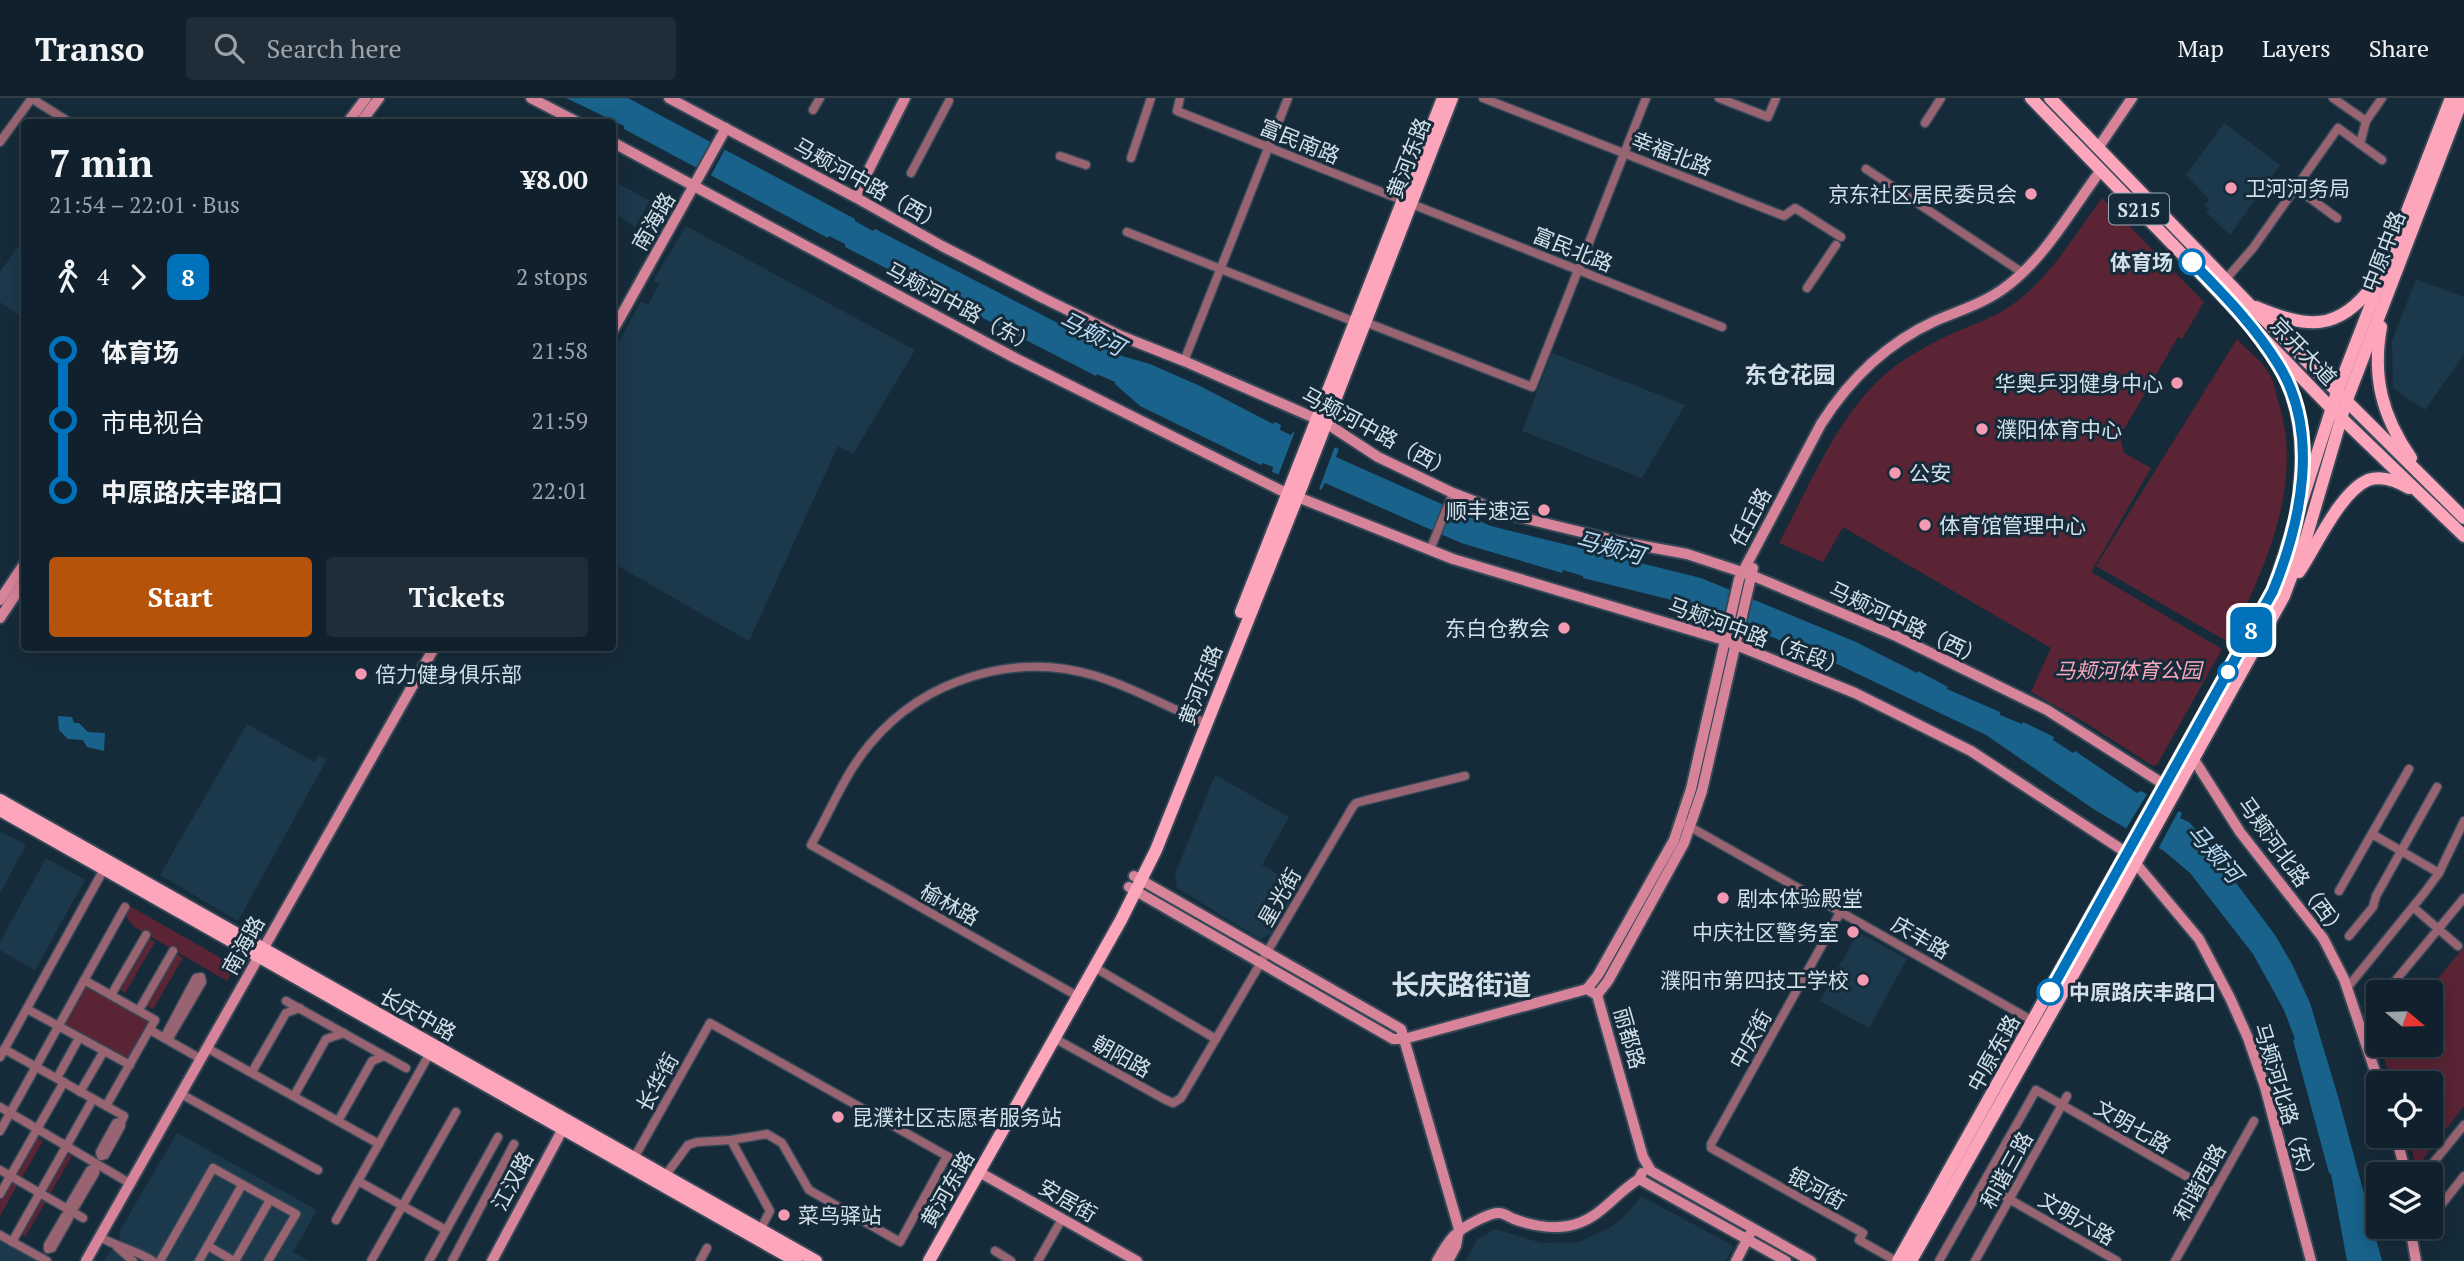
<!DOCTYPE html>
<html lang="en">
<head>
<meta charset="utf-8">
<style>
  :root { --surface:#10202c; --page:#1e2d38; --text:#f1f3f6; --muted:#9ca3a9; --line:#303e48; --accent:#b45309 }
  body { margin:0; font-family:"PT Serif","Noto Sans SC",serif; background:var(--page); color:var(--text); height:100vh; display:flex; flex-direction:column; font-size:26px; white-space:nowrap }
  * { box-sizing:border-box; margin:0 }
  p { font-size:23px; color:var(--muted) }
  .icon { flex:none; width:38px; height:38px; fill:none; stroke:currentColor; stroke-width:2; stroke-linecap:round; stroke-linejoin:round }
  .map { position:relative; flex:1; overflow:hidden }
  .details { position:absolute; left:21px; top:21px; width:595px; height:532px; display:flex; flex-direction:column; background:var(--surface); border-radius:7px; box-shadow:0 4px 18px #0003,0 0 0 2px var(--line) }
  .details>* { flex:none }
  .badge { padding:0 14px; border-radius:10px; font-size:24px; line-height:46px }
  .needle { width:46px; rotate:109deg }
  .buttons { position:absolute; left:2366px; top:882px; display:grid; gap:14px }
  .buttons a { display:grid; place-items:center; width:77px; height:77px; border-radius:7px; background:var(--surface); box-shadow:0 4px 18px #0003,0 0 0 2px var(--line); font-size:35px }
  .map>.badge { position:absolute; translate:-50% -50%; box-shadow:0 0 0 4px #fff }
  .legs { display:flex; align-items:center; gap:10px; height:77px; padding:0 28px; font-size:23px }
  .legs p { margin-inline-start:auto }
  .headline { display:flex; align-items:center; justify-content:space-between; height:119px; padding:0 28px }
  h1 { font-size:38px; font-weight:600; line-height:52px }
  .cta { display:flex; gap:14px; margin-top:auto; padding:14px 28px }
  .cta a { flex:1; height:80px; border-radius:7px; background:var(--accent); color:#fff; font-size:28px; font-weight:600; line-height:80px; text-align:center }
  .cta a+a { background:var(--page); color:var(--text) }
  ul { padding:0 28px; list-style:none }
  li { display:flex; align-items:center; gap:24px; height:70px; font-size:26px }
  li i { display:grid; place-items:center; width:10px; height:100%; margin:0 9px; background:currentColor }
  li i::after { content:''; width:18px; height:18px; margin:-9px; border:5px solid; border-radius:50%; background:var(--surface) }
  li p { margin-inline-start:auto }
  li:first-child i { background:linear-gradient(#0000 50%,currentColor 0) }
  li:last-child i { background:linear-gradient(currentColor 50%,#0000 0) }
  header { display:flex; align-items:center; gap:42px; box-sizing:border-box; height:98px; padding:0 35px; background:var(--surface); border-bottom:2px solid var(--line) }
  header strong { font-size:33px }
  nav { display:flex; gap:38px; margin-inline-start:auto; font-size:24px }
  .search { width:490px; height:63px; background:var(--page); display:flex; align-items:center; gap:18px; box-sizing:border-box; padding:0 24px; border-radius:7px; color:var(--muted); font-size:26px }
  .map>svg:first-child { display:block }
  .built { fill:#1c384b }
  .green { fill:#5a2435 }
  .water { fill:#18628b }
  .pier { fill:#162b3a }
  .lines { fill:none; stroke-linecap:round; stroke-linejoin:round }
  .street-casing { stroke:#344856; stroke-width:11 }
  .secondary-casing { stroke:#344856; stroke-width:14 }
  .primary-casing { stroke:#344856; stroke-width:16 }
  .street { stroke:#986471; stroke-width:8 }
  .secondary { stroke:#d7849a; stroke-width:10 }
  .primary { stroke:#fca5bb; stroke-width:12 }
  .line-1-casing { stroke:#fff; stroke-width:16 }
  .line-1 { stroke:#0072bc; stroke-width:10 }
  .poi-dot { fill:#f19ab1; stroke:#162b3a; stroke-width:2.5 }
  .stop-1-dot { fill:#fff; stroke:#0072bc; stroke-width:3.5 }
  .labels { text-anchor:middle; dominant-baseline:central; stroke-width:6; stroke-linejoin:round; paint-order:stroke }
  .shield { fill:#162b3a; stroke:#9aaab4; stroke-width:2 }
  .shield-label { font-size:19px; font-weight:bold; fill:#d3e0e9 }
  .street-label { font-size:21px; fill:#d3e0e9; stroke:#162b3a }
  .poi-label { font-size:21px; fill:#d3e0e9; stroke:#162b3a; text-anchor:start }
  .stop-label { font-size:21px; font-weight:bold; fill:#d3e0e9; stroke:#162b3a; text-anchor:end }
  .park-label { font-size:21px; font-style:italic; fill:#f8a6bb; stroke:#162b3a }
  .water-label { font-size:23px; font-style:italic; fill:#b8dbf4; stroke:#162b3a }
  .neighbourhood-label { font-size:23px; font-weight:bold; fill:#d3e0e9; stroke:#162b3a }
  .district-label { font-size:28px; font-weight:bold; fill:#d3e0e9; stroke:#162b3a }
</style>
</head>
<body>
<header>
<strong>Transo</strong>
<div class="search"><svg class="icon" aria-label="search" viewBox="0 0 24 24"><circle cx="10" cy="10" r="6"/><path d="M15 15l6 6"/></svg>Search here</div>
<nav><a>Map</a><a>Layers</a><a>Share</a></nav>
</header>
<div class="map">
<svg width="2464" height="1163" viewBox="0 0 2464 1163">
  <rect width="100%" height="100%" fill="#162b3a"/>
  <g class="built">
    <path d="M2224,25L2280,67L2230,137L2206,114L2209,111L2205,107L2210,102L2186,77Z"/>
    <path d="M612,82L650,103L635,129L613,115Z"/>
    <path d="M686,128L915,252L853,356L838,348L749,543L613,465V253L641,204L648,207L659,186L653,183Z"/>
    <path d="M24,140V221L0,204V174Z"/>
    <path d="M2416,181L2464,199V256L2425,312L2393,290L2392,243Z"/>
    <path d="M1552,255L1685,307L1642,380L1522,333Z"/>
    <path d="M247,626L314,664L319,657L327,661L238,823L160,777Z"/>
    <path d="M1215,677L1289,719L1262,767L1299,789L1272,836L1260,841L1177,790L1175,776Z"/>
    <path d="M0,733L26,747L0,795Z"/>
    <path d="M46,760L85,782L35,872L0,852V844Z"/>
    <path d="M1858,834L1907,861L1869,930L1820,903Z"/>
    <path d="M177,1035L317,1112L293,1154L309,1163H104L120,1140L119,1134Z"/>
    <path d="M1641,1098L1734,1148L1726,1163H1465L1478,1141L1495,1131L1542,1145L1579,1144L1611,1129L1629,1114Z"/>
    <path d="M0,1141L40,1163H0Z"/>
  </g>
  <g class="green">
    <path d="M2102,100L2204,204L2182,241L2178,239L2120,338L2124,355L2151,370L2091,474L2222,551L2157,667L2153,668L2089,627L2031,594L2051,550L1843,429L1823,464L1779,445C1809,389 1836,321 1883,278C1905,259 1929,246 1956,234C1974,226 1992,220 2009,209C2049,182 2074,138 2102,100Z"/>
    <path d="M2237,241C2247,252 2263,264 2270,277C2274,284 2276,295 2278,303C2305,384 2265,472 2228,544L2096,468Z"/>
    <path d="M128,807L235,868L227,883L136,830C128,823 123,817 128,807Z"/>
    <path d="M147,839L155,844L125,895L118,890Z"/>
    <path d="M2464,849V1008L2417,1069L2407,1038H2431V985H2392L2381,951L2385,947H2431V894H2427Z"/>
    <path d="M175,855L183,860L153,911L146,907Z"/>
    <path d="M85,886L150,922L127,963L62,928Z"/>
    <path d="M36,1039L43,1043L21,1081L14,1077Z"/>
    <path d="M65,1055L72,1058L50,1096L43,1093Z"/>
    <path d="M11,1082L18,1086L0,1118V1101Z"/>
    <path d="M40,1098L47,1102L25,1139L18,1135Z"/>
  </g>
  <g class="water">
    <path d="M566,0H628L855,121V123L873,133L875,131L1122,258L1150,266L1200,288L1273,326L1275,324L1281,327L1280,332L1291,337L1293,334L1339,351L1336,359L1491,428L1701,480L1856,544L1917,575L1918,573L1948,589L1947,591L2000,614V617L2022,626L2023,624L2054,639L2053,642L2073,655L2075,653L2137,695L2141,693L2182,715L2180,720L2189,724L2198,734L2275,837L2292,866L2310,905L2339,1002L2382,1163H2347L2331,1076L2329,1075L2293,942L2295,941L2284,912L2253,856L2190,775L2164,753L2095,712L1986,637L1837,566L1700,509L1583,480V478L1563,472L1562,475L1461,445L1325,385L1321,392L1272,374L1273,369L1263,365L1261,367L1140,308L1115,286V284L1097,276L1096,278L845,149V146L829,138L828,140L624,31V28Z"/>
    <path d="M58,618L72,619L74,625H79L88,634L105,635L104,653L87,649L83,642L68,641L59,632Z"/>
  </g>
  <g class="pier">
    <path d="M712,41L726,49L709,81L695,73Z"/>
    <path d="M1295,333L1335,348L1318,394L1278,378Z"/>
    <path d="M2149,693L2180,710L2157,753L2124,734Z"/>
  </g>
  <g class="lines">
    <g class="street-casing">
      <g id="street">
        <path d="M31,0L69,24"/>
        <path d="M1180,0L1177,13L1722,229"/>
        <path d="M1483,0L1784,118L1795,110L1841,139"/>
        <path d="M1719,0L1768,19L1776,0"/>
        <path d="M2333,0L2366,23"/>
        <path d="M813,12L820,0"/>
        <path d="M1925,25L1941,0"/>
        <path d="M0,44L32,0"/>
        <path d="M2360,46L2366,23L2382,0"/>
        <path d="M1060,58L1086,67"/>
        <path d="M1131,60L1151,0"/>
        <path d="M1866,71L2023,175"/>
        <path d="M911,75L949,3"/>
        <path d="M2295,89L2337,120"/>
        <path d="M1127,134L1355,224H1365L1532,289L1646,0"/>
        <path d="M2226,181L2253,150L2338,30L2382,62"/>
        <path d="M1807,190L1836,147"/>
        <path d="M1184,263L1288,0"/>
        <path d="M1430,452L1453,395"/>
        <path d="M1685,726L2033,923"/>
        <path d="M2372,736L2439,775"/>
        <path d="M2339,793L2409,671"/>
        <path d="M2413,809L2458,848"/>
        <path d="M1841,813L1711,1046V1050L1863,1135L1859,1142L1896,1163"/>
        <path d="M2349,838L2373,809L2376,798L2437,689"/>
        <path d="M1094,869L1216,941"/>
        <path d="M84,882L155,922L106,1008"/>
        <path d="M2347,890L2425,794L2439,775L2464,723"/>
        <path d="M2386,894L2464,800"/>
        <path d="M1072,895L811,747C830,714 845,675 870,646C924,581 1015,553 1096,578C1132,589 1165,608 1199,622"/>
        <path d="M111,897L146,837"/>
        <path d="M286,903L406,970"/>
        <path d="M27,911L130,967"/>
        <path d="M139,912L173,853"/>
        <path d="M150,932L201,961"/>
        <path d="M164,940L196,880L201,879L202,884L168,942"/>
        <path d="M1054,940L1164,1001L1173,1005L1181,1000L1352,710L1356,705L1367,702L1465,678"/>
        <path d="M207,950L379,1046"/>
        <path d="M4,951L124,1018L121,1024"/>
        <path d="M0,959L104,771"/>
        <path d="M252,974L286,915L300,910"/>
        <path d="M57,980L79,940"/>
        <path d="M80,994L104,953"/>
        <path d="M181,996L318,1072"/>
        <path d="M294,998L326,941L344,935"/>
        <path d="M0,1009L131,1086"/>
        <path d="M338,1023L372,963L384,958"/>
        <path d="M121,1024V1028L105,1057L101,1058L100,1054L116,1025Z"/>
        <path d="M0,1033L125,809"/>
        <path d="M731,1042L770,1113L759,1134"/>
        <path d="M634,1060L710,925L947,1058"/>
        <path d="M2433,1065L2464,1027"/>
        <path d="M95,1070V1075L75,1109L71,1111L70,1106L90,1072Z"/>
        <path d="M0,1072L83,1120"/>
        <path d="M665,1078L688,1047L697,1044L731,1042L767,1036L782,1045L809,1092L900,1144L947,1058L964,1067"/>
        <path d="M358,1083L446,1132"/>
        <path d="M1983,1086L2117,1163"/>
        <path d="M0,1096L64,984"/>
        <path d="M68,1116L69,1120L52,1150L48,1151V1147L65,1118Z"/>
        <path d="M2434,1116L2464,1078"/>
        <path d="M336,1122L430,955"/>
        <path d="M0,1137L47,1163"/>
        <path d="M100,1139C117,1149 136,1152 153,1163"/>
        <path d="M12,1144L93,1001"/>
        <path d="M208,1148L234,1163"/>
        <path d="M117,1149L133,1163"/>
        <path d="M995,1153L1011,1163"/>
        <path d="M160,1163L213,1070L296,1116L268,1163"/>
        <path d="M199,1163L242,1087"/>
        <path d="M235,1163L270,1102"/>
        <path d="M371,1163L456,1014"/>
        <path d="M429,1163L498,1039"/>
        <path d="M452,1163L514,1046"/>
        <path d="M700,1163L707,1150"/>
        <path d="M1038,1163L1062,1121"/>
        <path d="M1939,1163L2036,992L2214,1094"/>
        <path d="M1975,1163L2067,998"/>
        <path d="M2175,1163L2254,1023"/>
      </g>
    </g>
    <g class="secondary-casing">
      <g id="secondary">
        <path d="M531,0L577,24"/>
        <path d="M669,0L855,99L942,148L1043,200L1121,238L1184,263L1326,325L1378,359L1453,395L1507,416L1622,444L1687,456L1751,477L1896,538L2047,612L2165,687L2169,683"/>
        <path d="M348,24L366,0"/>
        <path d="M361,24L379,0"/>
        <path d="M612,44L1015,260L1280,392L1453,461L1724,542L1855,595L1971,653L2127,755L2199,841L2230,900L2248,940L2265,989L2311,1163"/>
        <path d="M2098,50L2132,0"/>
        <path d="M855,99L905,0"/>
        <path d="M612,234L726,30"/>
        <path d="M0,502L24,466"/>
        <path d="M0,520L24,484"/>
        <path d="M2189,664L2193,660L2240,734L2323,840L2344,881L2379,985"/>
        <path d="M1129,789L1393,941H1404L1401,931L1134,778"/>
        <path d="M1587,891L1598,877L1674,742L1691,691L1739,481L1821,326C1849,282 1887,245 1935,223C1958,213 1982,206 2003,191C2044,162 2071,112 2101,72"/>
        <path d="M1597,897L1608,883L1684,745L1702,693L1753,470"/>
        <path d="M2396,1038L2406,1076"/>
        <path d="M979,1074L1137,1163"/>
        <path d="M1642,1075L1639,1081L1786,1163"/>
        <path d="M2410,1129L2416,1163"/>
        <path d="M86,1163L434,550"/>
        <path d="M492,1163L566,1025"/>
        <path d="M1437,1163C1449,1141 1455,1133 1478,1122C1485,1119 1491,1115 1499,1115C1504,1115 1509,1119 1514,1121C1530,1127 1551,1131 1568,1128C1599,1123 1614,1096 1639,1081"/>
        <path d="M1448,1163L1456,1148L1459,1131L1404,941L1587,891L1597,897L1643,1059L1651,1073L1811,1163"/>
        <path d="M1736,1163L1750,1136"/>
      </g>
    </g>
    <g class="primary-casing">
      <g id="primary">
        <path d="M2031,0L2331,310L2464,438"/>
        <path d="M2050,0L2250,207L2464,420"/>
        <path d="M2256,209C2307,230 2338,235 2374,186"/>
        <path d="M2381,229C2372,279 2382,318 2411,360"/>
        <path d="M2272,256C2300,296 2305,342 2300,389"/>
        <path d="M2299,474C2316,449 2340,394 2368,382C2382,377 2397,383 2409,390"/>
        <path d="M1241,514L1443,0"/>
        <path d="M0,702L816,1163"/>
        <path d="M0,712L796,1163"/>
        <path d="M929,1163L1121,822L1156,752L1303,385L1452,0"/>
        <path d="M1898,1163L2273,493L2337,294L2451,0"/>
        <path d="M1911,1163L2091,845L2284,498L2307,437L2346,304L2463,0"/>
      </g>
    </g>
    <use href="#street" class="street"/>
    <use href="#secondary" class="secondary"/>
    <use href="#primary" class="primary"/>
  </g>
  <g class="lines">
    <g class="line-1-casing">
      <path id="line-1" d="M2050,894L2273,493C2301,424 2321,334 2278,266C2255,228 2223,196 2192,164"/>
    </g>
    <use href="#line-1" class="line-1"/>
  </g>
  <g class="poi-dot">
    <circle cx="2231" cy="90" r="7"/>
    <circle cx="2031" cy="96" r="7"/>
    <circle cx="2177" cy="285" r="7"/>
    <circle cx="1982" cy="331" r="7"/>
    <circle cx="1895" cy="375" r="7"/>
    <circle cx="1544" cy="412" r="7"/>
    <circle cx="1925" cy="427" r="7"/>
    <circle cx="1564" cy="530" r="7"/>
    <circle cx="361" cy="576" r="7"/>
    <circle cx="1723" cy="800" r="7"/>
    <circle cx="1853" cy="834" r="7"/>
    <circle cx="1863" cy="882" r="7"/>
    <circle cx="838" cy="1019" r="7"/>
    <circle cx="784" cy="1117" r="7"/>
  </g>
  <g class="stop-1-dot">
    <circle cx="2192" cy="164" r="12"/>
    <circle cx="2228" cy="574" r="9"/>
    <circle cx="2050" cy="894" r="12"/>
  </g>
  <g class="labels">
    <rect class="shield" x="2109" y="95.5" width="60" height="31" rx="5"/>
    <g class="shield-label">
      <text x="2139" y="111">S215</text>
    </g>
    <g class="street-label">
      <text transform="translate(1300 43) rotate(22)">富民南路</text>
      <text transform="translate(1672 55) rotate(21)">幸福北路</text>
      <text transform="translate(1408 60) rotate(-69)">黄河东路</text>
      <text transform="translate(869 86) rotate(29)">马颊河中路（西）</text>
      <text transform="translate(653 123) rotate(-60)">南海路</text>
      <text transform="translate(1573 151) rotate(22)">富民北路</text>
      <text transform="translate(2383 153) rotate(-69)">中原中路</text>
      <text transform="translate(962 209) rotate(28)">马颊河中路（东）</text>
      <text transform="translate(2304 253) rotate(46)">京开大道</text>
      <text transform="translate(1378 334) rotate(28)">马颊河中路（西）</text>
      <text transform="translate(1750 419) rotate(-62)">任丘路</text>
      <text transform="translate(1907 525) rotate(25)">马颊河中路（西）</text>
      <text transform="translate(1758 538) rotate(20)">马颊河中路（东段）</text>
      <text transform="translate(1200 587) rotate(-69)">黄河东路</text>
      <text transform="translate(2293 769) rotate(54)">马颊河北路（西）</text>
      <text transform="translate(1279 799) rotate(-60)">星光街</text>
      <text transform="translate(950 806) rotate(29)">榆林路</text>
      <text transform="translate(1921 839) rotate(30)">庆丰路</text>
      <text transform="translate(243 847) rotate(-61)">南海路</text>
      <text transform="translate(418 916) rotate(29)">长庆中路</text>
      <text transform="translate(1630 940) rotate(74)">丽都路</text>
      <text transform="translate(1750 941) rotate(-61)">中庆街</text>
      <text transform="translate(1993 955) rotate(-61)">中原东路</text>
      <text transform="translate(1122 958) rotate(29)">朝阳路</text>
      <text transform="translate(657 984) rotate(-61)">长华街</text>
      <text transform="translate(2286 1006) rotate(73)">马颊河北路（东）</text>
      <text transform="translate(2133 1028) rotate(30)">文明七路</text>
      <text transform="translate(2006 1072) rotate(-61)">和谐三路</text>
      <text transform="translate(512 1083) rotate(-62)">江汉路</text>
      <text transform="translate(2199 1084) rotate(-61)">和谐西路</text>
      <text transform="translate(1817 1090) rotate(29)">银河街</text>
      <text transform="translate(947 1091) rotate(-60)">黄河东路</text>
      <text transform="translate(1068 1102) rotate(30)">安居街</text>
      <text transform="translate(2077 1120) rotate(30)">文明六路</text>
    </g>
    <g class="poi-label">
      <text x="2245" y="90">卫河河务局</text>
      <text x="2017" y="96" text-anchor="end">京东社区居民委员会</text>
      <text x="2163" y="285" text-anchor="end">华奥乒羽健身中心</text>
      <text x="1996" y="331">濮阳体育中心</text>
      <text x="1909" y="375">公安</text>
      <text x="1530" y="412" text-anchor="end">顺丰速运</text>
      <text x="1939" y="427">体育馆管理中心</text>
      <text x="1550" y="530" text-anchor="end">东白仓教会</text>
      <text x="375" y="576">倍力健身俱乐部</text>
      <text x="1737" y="800">剧本体验殿堂</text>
      <text x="1839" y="834" text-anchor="end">中庆社区警务室</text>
      <text x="1849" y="882" text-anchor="end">濮阳市第四技工学校</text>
      <text x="852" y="1019">昆濮社区志愿者服务站</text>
      <text x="798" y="1117">菜鸟驿站</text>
    </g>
    <g class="stop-label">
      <text x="2173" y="164">体育场</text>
      <text x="2069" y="894" text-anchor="start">中原路庆丰路口</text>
    </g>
    <g class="park-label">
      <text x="2128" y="572">马颊河体育公园</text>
    </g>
    <g class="water-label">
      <text transform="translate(1092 235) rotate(27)">马颊河</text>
      <text transform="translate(1610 449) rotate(15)">马颊河</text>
      <text transform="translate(2215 755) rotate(49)">马颊河</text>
    </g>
    <g class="neighbourhood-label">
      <text x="1790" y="276">东仓花园</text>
    </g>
    <g class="district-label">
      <text x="1461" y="886">长庆路街道</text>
    </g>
  </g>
</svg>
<div class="buttons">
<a><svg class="needle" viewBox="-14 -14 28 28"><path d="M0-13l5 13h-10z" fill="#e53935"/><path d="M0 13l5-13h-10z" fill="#9ca3a9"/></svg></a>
<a><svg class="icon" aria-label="locate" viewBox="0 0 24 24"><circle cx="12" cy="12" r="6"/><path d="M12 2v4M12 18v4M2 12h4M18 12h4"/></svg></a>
<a><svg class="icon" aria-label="layers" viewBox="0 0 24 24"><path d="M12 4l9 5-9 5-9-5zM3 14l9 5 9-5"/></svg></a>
</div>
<b class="badge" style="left:2251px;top:532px;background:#0072bc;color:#fff">8</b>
<section class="details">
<div class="headline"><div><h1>7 min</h1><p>21:54 – 22:01 · Bus</p></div><b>¥8.00</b></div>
<div class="legs"><svg class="icon" aria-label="walk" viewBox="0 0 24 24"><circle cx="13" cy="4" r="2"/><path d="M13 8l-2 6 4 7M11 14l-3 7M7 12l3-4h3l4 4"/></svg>4<svg class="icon" aria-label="forward" viewBox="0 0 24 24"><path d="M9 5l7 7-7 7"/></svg><b class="badge" style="background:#0072bc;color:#fff">8</b><p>2 stops</p></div>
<ul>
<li><i style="color:#0072bc"></i><b>体育场</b><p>21:58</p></li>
<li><i style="color:#0072bc"></i><span>市电视台</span><p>21:59</p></li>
<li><i style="color:#0072bc"></i><b>中原路庆丰路口</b><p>22:01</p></li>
</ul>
<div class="cta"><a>Start</a><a>Tickets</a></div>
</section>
</div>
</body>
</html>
